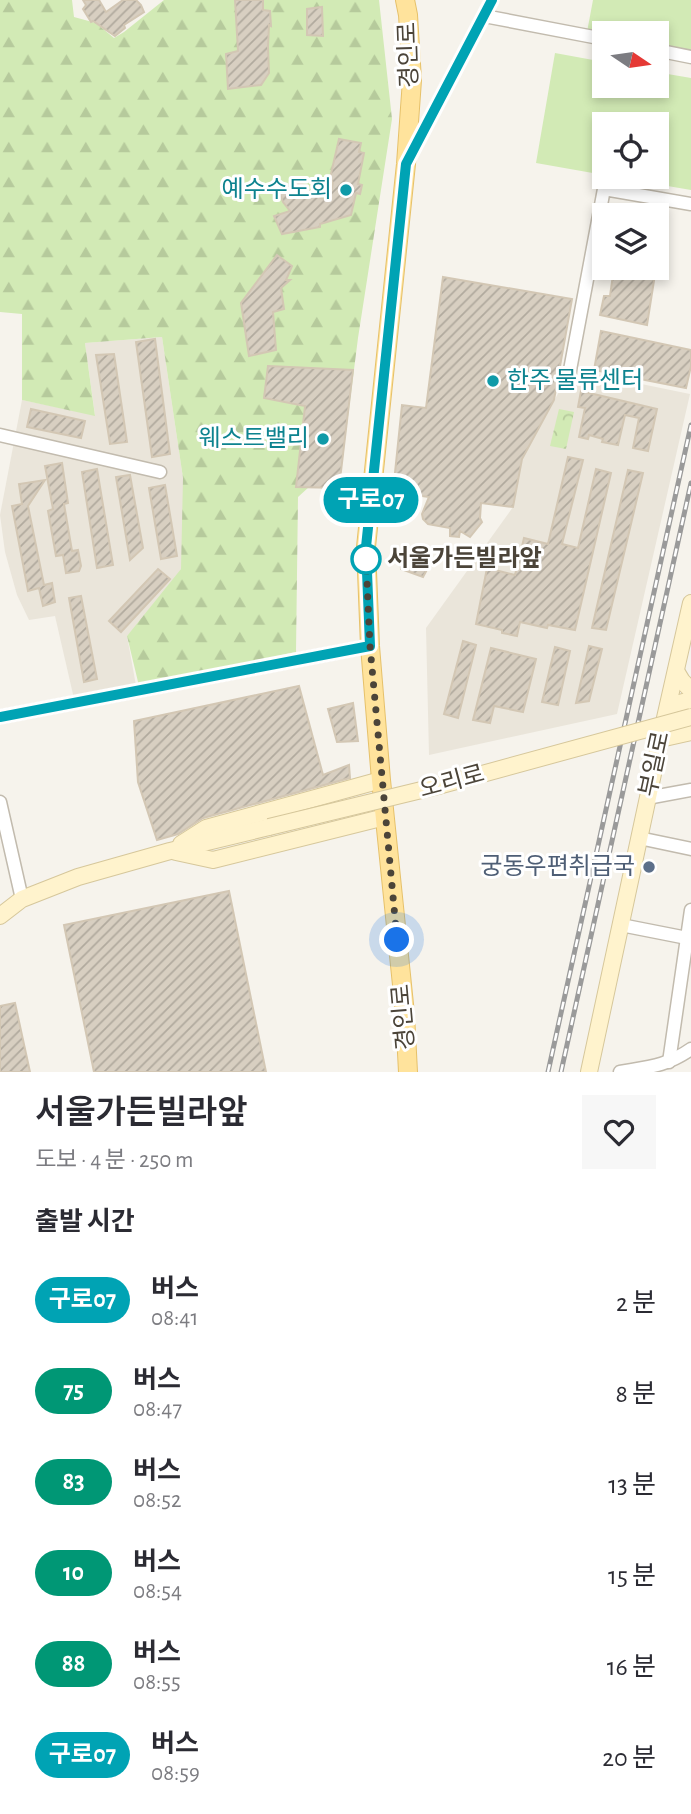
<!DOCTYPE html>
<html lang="ko">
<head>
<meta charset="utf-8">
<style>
  :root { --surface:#fff; --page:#f7f7f7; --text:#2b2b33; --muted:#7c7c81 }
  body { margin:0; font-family:"Alegreya Sans","Noto Sans KR",sans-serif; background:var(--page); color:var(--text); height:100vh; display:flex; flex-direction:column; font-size:26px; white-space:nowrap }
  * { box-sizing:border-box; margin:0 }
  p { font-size:23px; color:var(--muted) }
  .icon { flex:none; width:38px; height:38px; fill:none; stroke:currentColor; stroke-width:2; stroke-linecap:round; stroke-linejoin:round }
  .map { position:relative; height:1072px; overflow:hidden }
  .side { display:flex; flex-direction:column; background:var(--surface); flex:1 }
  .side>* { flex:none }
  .badge { padding:0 14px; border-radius:23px; font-size:24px; line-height:46px }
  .needle { width:46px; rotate:103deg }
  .fabs { position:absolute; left:592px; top:21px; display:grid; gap:14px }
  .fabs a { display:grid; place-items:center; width:77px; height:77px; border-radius:0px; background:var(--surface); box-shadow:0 4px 10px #0003; font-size:35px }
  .you { position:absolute; width:35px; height:35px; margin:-18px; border:5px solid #fff; border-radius:50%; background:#1a73e8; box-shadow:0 0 0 10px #1a73e833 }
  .map>.badge { position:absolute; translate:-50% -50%; box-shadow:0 0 0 4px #fff }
  h2 { padding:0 35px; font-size:26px; line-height:63px }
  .round { display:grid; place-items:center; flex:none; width:74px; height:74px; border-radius:0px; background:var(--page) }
  .overview { display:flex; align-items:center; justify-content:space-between; height:119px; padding:0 35px }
  h1 { font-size:33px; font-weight:600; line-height:52px }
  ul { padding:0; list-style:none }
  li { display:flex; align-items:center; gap:21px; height:91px; padding:0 35px }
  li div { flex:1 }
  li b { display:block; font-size:26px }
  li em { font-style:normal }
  li .badge { min-width:77px; font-weight:700; text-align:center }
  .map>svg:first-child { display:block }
  .residential { fill:#eae5da }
  .forest { fill:url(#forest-firs) }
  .park { fill:url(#park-crowns) }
  .pitch { fill:#d2eab5 }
  .building { fill:url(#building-hatch); stroke:#d3c7b4; stroke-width:2 }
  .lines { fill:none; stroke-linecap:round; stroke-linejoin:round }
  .street-casing { stroke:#c2bbae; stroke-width:15 }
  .secondary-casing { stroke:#d6c79b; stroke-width:18 }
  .primary-casing { stroke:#e6c16a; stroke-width:20 }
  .street { stroke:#fff; stroke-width:12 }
  .secondary { stroke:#fff3cd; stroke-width:16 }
  .primary { stroke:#ffe39c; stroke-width:18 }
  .rail-casing { stroke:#9a9a9a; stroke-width:5 }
  .rail { stroke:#fff; stroke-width:2.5; stroke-dasharray:8; stroke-linecap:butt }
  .secondary-bridge-casing { stroke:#d6c79b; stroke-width:18; stroke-linecap:butt }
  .secondary-bridge { stroke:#fff3cd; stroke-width:16 }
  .line-casing { stroke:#fff; stroke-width:16 }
  .line { stroke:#00a3b4; stroke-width:10 }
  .walk { stroke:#4b4439; stroke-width:7; stroke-dasharray:0 12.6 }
  .culture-dot { fill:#0f9aa8; stroke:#fff; stroke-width:2.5 }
  .stop-dot { fill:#fff; stroke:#00a3b4; stroke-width:3.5 }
  .service-dot { fill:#5c6f8a; stroke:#fff; stroke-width:2.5 }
  .labels { text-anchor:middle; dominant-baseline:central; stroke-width:6; stroke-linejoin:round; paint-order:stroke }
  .street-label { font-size:24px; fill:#4b4439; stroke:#fff }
  .culture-label { font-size:24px; fill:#0d838f; stroke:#fff; text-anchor:end }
  .stop-label { font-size:24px; font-weight:bold; fill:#4b4439; stroke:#fff; text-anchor:start }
  .service-label { font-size:24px; fill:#4e5e75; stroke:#fff; text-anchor:end }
</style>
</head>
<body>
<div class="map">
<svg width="691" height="1072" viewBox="0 0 691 1072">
  <defs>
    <pattern id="forest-firs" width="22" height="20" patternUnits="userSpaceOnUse" patternTransform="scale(1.75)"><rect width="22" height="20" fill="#d2eab5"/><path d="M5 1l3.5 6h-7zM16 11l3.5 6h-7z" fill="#b6ca9c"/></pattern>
    <pattern id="park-crowns" width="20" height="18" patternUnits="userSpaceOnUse" patternTransform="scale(1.75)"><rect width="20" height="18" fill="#d2eab5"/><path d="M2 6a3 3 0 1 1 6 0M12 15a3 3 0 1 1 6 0" fill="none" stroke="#b6ca9c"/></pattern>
    <pattern id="building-hatch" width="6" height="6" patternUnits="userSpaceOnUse" patternTransform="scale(1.75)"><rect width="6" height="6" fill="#d8cfc1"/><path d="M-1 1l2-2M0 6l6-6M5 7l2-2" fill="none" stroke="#b1aa9e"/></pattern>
  </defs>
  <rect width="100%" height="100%" fill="#f6f3ec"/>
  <g class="residential">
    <path d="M162,337L183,478L187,557L173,585L127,636L137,691L75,703L55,616L29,620L17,595L5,552L0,515L22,400L95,415L85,343Z"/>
    <path d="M578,371L690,394L617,714L429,755L426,628L513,507L522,459L560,390Z"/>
  </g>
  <path class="forest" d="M0,0H72L74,17L96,23L114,38L124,32L164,0H379L392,119L358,338L339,488L309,487L298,497L296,652L139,686L127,636L181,569L183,478L162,337L85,343L95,416L22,400V314L0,312Z"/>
  <path class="park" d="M559,409L574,412L566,449L550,446Z"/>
  <g class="pitch">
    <path d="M593,0H691V51L656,44V33H604L587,32Z"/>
    <path d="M555,53L604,62V86H656V72L691,78V190L615,177H656V124H604V175L536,163Z"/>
  </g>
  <g class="building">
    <path d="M83,0H99L106,12L123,0H136L141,5L144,12L124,25L125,28L115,36L93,21L91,22L83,9L86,5Z"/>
    <path d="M235,0H263V10L270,11L271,26L269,25L268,47L269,73L261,85L228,89L226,54L238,51Z"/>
    <path d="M322,7L323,36L307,35V9Z"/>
    <path d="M339,139L361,143L359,152L364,153L358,184L362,185L360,194L356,193L351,215L320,224V227L282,234L274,216L290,211L283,202L280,194L285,186L297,182L307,186L310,194L329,201L333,183L330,178Z"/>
    <path d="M277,255L292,266L286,280H290L281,288L284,309L273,312L276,350L249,356L241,303Z"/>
    <path d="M614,268H656L647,325L600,315L604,296H610Z"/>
    <path d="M443,277L572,299L554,400L522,459L513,507L481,503L480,518L482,522L470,537L460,531L459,537L450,536V528L428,524L423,519L422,514L429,497L393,492L402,405L426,408Z"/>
    <path d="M601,331L691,350V366L686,388L594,370Z"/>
    <path d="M155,339L170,454L152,457L136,342Z"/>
    <path d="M114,354L127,442L110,444L96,355Z"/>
    <path d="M268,366L353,370L339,488L296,487L305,406L264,398Z"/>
    <path d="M581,391L657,409L648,451L633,448L639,418L625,415L618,445L602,442L603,439L589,435L588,439L579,437L585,408L578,407Z"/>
    <path d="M31,409L85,421L81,438L27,427Z"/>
    <path d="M568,457L583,460L562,544L578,548L596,469L611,473L575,630L548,625L547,628L520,622L517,636L502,633V630L476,624L487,568L515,575L524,538L548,544Z"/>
    <path d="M62,463L68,503L64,504L72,551L78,550L81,566L79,571L66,573L63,555L56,556L48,511L53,509L45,466Z"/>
    <path d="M97,469L113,565L97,568L82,472Z"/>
    <path d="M628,470L643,473L606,630L592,628Z"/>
    <path d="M130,475L143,548L130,560L116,477Z"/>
    <path d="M45,480L28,506L44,585L52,583L55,602L43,606L39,588L28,591L12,506L22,504L19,484Z"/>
    <path d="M165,485L177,556L161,559L149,488Z"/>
    <path d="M400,553L430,564L423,577L401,569Z"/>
    <path d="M158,569L170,579L121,632L109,621Z"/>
    <path d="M81,596L97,679L84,682L69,598Z"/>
    <path d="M463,641L476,645L458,718L444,714Z"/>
    <path d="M589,646L602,649L589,701L576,703Z"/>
    <path d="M555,647L570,651L558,705L542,702Z"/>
    <path d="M491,648L536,659L523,712L494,706L490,723L473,720Z"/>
    <path d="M299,686L323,775L349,765L350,778L203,818L178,834L157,840L138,782L134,721Z"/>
    <path d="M353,703L358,741L337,742L328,709Z"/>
    <path d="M229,891L266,1072H94L64,925Z"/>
    <path d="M15,1003L30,1072H0V1006Z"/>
  </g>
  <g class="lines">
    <g class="street-casing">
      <g id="street">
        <path d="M484,16L604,39"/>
        <path d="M656,50L691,57"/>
        <path d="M409,158L492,0"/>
        <path d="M570,370L604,189L691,204"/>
        <path d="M0,435L160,472"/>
        <path d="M0,717L370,646"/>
        <path d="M647,798L691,790"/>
        <path d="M0,802L22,899"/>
        <path d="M639,838L691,849"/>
        <path d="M621,925L687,938"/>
        <path d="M669,1062L691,910"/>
        <path d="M620,1072C649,1067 667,1066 691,1049"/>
      </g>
    </g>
    <g class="secondary-casing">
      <g id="secondary">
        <path d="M676,671L682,681L691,690"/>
        <path d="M668,706L691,700"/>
        <path d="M660,739L691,732"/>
        <path d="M181,844L206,828L381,780"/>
        <path d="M176,852L213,860L385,817"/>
        <path d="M0,916L22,899L78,877L170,851L269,827"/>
        <path d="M589,1072L665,718L691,603"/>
      </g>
    </g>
    <g class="primary-casing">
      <path id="primary" d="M405,0L408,15L412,80L406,164L366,547L370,646L381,780L405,1014L408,1072"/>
    </g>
    <use href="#street" class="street"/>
    <use href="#secondary" class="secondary"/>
    <use href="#primary" class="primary"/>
    <g class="rail-casing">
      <g id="rail">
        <path d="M548,1072L691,425"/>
        <path d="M561,1072L691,483"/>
      </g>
    </g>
    <use href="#rail" class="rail"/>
    <g class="secondary-bridge-casing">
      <path id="secondary-bridge" d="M269,827L438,786L691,717"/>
    </g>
    <use href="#secondary-bridge" class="secondary-bridge"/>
  </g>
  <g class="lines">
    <g class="line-casing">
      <path id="line" d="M0,717L370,646L366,547L406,164L492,0"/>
    </g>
    <use href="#line" class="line"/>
    <path class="walk" d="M366,559L370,646L397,940"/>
  </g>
  <g class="culture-dot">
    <circle cx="346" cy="190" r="7"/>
    <circle cx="493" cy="381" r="7"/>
    <circle cx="323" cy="439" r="7"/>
  </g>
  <circle class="stop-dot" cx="366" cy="559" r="14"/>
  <circle class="service-dot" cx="649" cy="867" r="7"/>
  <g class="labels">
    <g class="street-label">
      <text transform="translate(409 55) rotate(-92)">경인로</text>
      <text transform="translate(655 764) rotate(-78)">부일로</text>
      <text transform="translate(452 782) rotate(-15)">오리로</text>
      <text transform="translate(404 1017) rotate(-95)">경인로</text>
    </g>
    <g class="culture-label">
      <text x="332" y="190">예수수도회</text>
      <text x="507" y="381" text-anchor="start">한주 물류센터</text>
      <text x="309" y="439">웨스트밸리</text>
    </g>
    <g class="stop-label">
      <text x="387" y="559">서울가든빌라앞</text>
    </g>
    <g class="service-label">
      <text x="635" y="867">궁동우편취급국</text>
    </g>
  </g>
</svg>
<div class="fabs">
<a><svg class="needle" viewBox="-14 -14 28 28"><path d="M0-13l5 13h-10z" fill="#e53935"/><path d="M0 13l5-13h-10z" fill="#7c7c81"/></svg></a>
<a><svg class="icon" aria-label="locate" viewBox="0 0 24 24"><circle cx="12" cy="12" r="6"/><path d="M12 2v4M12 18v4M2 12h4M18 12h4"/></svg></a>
<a><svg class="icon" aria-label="layers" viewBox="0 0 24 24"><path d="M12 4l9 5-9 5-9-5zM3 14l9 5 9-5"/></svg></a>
</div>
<div class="you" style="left:397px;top:940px"></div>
<b class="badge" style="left:371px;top:500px;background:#00a3b4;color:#fff">구로07</b>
</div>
<section class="side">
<div class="overview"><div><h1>서울가든빌라앞</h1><p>도보 · 4 분 · 250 m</p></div><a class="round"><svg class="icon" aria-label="heart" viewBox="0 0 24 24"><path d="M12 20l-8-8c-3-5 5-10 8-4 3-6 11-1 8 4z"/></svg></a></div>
<h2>출발 시간</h2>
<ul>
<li><span class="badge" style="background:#00a3b4;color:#fff">구로07</span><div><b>버스</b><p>08:41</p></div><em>2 분</em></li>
<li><span class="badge" style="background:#009775;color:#fff">75</span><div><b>버스</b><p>08:47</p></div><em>8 분</em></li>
<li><span class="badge" style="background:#009775;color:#fff">83</span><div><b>버스</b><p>08:52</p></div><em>13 분</em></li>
<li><span class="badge" style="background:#009775;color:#fff">10</span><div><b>버스</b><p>08:54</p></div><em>15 분</em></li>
<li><span class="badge" style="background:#009775;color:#fff">88</span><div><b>버스</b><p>08:55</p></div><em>16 분</em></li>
<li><span class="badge" style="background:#00a3b4;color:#fff">구로07</span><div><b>버스</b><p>08:59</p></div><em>20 분</em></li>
</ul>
</section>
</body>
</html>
